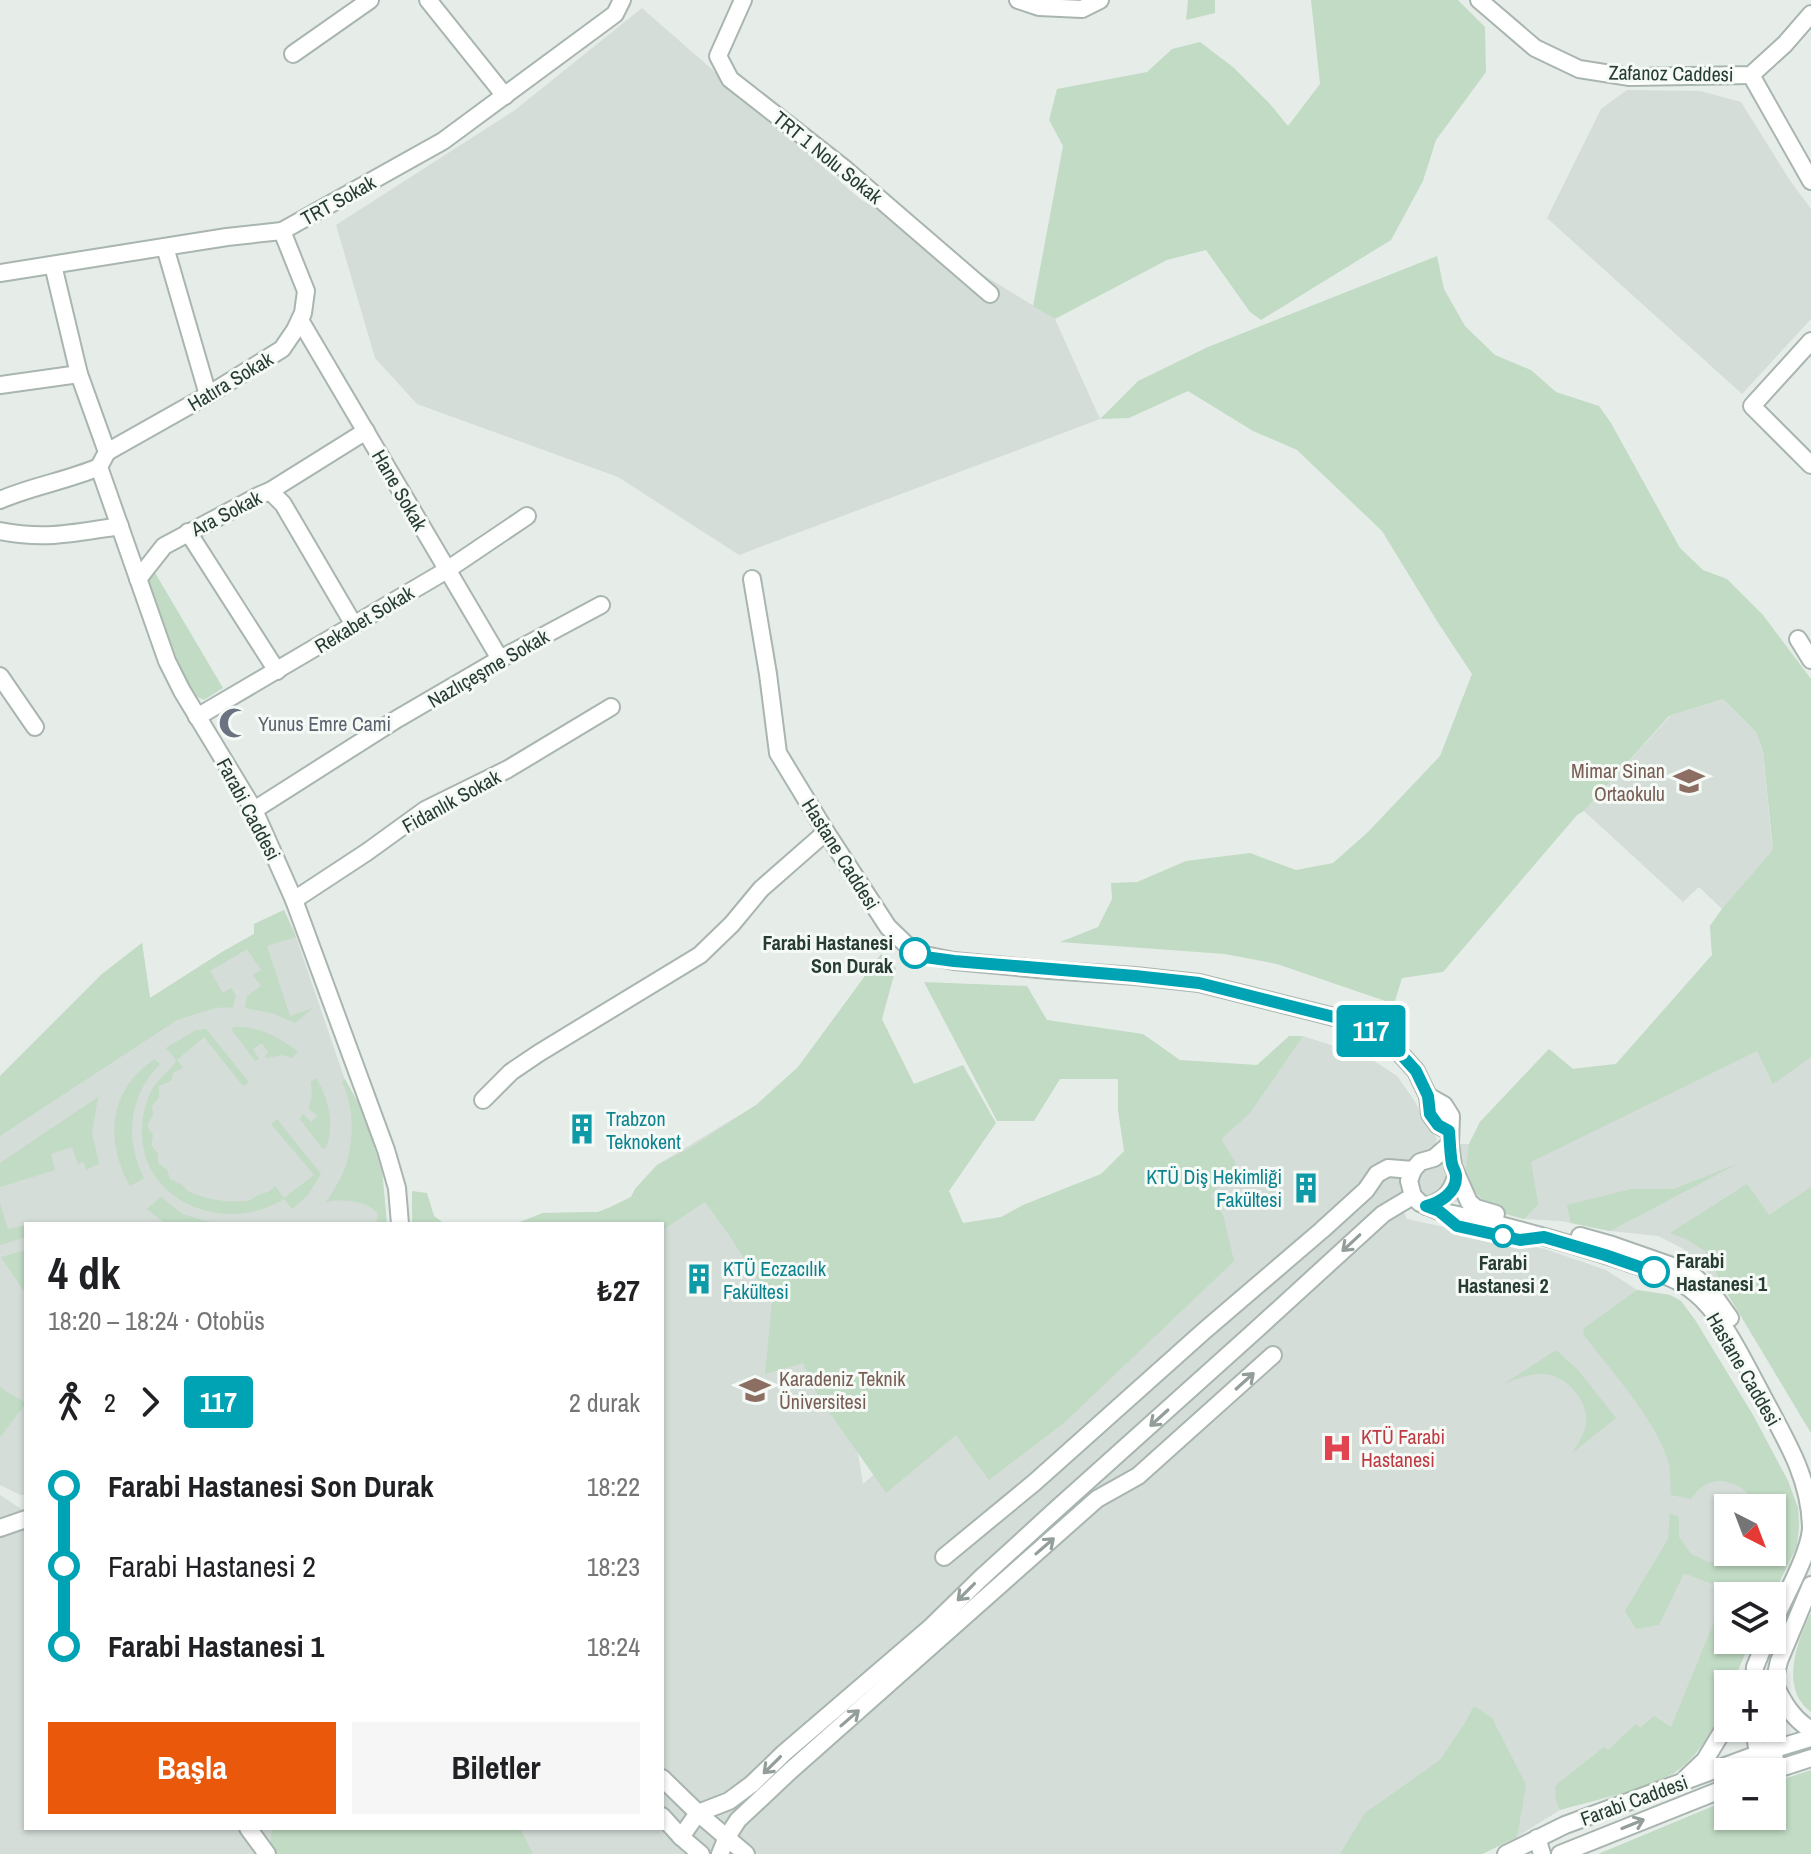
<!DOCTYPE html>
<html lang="tr">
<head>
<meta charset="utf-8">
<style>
  :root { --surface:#fff; --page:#f6f6f6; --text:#202124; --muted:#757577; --accent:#ea580c }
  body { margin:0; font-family:"Archivo Narrow",sans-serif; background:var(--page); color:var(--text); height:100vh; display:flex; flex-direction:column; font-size:30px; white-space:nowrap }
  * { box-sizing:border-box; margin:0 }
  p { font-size:26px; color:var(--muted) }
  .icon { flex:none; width:44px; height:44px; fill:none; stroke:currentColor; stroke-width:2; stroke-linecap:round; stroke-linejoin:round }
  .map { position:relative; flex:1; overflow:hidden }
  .side { position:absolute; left:24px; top:1222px; width:640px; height:608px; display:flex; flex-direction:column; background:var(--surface); border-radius:0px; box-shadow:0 2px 6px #0004 }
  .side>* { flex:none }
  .badge { padding:0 16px; border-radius:6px; font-size:28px; line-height:52px }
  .needle { width:52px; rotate:138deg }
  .controls { position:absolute; left:1714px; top:1494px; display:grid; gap:16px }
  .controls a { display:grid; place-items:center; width:72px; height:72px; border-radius:0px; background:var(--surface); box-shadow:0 2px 6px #0004; font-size:40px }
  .map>.badge { position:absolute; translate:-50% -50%; box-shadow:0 0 0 4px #fff }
  .legs { display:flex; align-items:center; gap:12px; height:88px; padding:0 24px; font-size:26px }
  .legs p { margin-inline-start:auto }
  .head { display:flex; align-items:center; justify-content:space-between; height:136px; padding:0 24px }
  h1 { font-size:44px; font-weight:700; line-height:60px }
  .action { display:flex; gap:16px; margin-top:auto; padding:16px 24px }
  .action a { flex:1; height:92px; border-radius:0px; background:var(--accent); color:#fff; font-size:32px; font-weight:700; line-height:92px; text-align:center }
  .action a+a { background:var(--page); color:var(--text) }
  ul { padding:0 24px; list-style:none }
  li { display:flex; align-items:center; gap:28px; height:80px; font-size:30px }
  li i { display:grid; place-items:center; width:12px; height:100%; margin:0 10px; background:currentColor }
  li i::after { content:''; width:20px; height:20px; margin:-10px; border:6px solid; border-radius:50%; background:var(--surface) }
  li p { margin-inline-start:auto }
  li:first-child i { background:linear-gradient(#0000 50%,currentColor 0) }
  li:last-child i { background:linear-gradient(currentColor 50%,#0000 0) }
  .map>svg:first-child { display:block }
  .built { fill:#d4ddd7; fill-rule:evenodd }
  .green { fill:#c1dbc4 }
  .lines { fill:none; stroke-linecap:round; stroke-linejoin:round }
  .minor-casing { stroke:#a9b5af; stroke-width:20 }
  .minor { stroke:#fff; stroke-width:16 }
  .oneway { stroke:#939e9a }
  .line-1-casing { stroke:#fff; stroke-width:18 }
  .line-1 { stroke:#00a3b4; stroke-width:12 }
  .stop-1-dot { fill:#fff; stroke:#00a3b4; stroke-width:4 }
  .labels { text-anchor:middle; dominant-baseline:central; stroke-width:6; stroke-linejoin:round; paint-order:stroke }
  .street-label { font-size:20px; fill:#273d34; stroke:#f6faf7 }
  .worship-label { font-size:20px; fill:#5b616d; stroke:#f6faf7; text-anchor:start }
  .education-label { font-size:20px; fill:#785e54; stroke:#f6faf7; text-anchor:end }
  .stop-label { font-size:20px; font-weight:bold; fill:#273d34; stroke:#f6faf7; text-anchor:end }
  .culture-label { font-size:20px; fill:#0d838f; stroke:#f6faf7; text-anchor:start }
  .health-label { font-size:20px; fill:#be3a42; stroke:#f6faf7; text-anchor:start }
</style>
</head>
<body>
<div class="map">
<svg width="1811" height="1854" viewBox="0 0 1811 1854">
  <rect width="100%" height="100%" fill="#e6ede9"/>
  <g class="built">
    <path d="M642,8L860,199L1055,319L1100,419L739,555L618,477L417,404L375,358L336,225L515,110Z"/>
    <path d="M1627,90L1700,91L1741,102L1789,179L1811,209V319L1742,394L1547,218L1601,109Z"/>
    <path d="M1723,699L1756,732L1763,751L1772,846L1811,704V1433L1724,1288L1682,1248L1658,1236L1610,1231L1561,1221L1524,1219L1409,1190L1396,1194L1407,1219L1545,1249L1606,1270L1637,1290L1670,1295L1681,1301L1695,1320L1753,1415L1788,1481L1798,1508L1799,1524L1797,1546L1772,1597L1728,1596V1640H1751L1732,1684H1728V1694L1708,1738L1686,1763L1674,1773L1638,1788L1560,1810L1517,1837L1482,1854H0V1495L26,1512V1828H662V1224H515L543,1213L598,1212L608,1208L631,1197L635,1189L657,1165L756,1105L832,1294L863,1484L1142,1236L1217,1135L1248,1108L1303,1036L1368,1057L1397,1076L1412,1097L1437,1139L1434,1147L1450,1144H1469L1480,1122L1549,1049L1573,1069L1616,1064L1712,955L1710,926L1722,909L1699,887L1683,902L1584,811L1670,716ZM1728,1508H1772V1552H1728Z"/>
    <path d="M284,910L294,931L346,1083L361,1108L382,1171L387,1224H26V1495H20L0,1485V1076L102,974L142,943L150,998L222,952L254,934V924Z"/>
  </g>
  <g class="green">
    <path d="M1188,0H1215V13L1186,20Z"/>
    <path d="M1311,0H1458L1485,27L1486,72L1436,140L1423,181L1391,240L1261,320L1250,312L1206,250L1167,260L1055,319L1033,306L1063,146L1049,120L1057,89L1147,72L1172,49L1200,42L1233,67L1270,104L1288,126L1320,84Z"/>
    <path d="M1437,256L1444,289L1465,326L1495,355L1531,370L1556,392L1599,406L1611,423L1680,548L1703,570L1727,579L1763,615L1811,679V1057L1773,1084L1757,1051L1531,1162L1538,1204L1524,1219L1504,1213L1484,1201L1474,1190L1466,1168L1469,1144L1480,1122L1549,1049L1573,1069L1616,1064L1712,955L1710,926L1722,909L1773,850L1763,751L1756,732L1723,699L1669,716L1584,811L1577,815L1443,972L1402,978L1394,1004L1277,964L1225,954L1060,942L1098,927L1112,899L1111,883L1137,882L1186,861L1250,853L1296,870L1333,863L1368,832L1440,756L1472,674L1437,621L1382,531L1297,450L1253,431L1188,391L1129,418L1100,419L1138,381L1208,347Z"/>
    <path d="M154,571L223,688L204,700L191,694L145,579Z"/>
    <path d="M284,910L296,937L267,946L290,1016L313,1008L295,1023L272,1013L245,1008L247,996L261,986L253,975L261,970L247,949L210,971L223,993L231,988L236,996L233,1007L215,1008L177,1020L0,1136V1076L102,974L142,943L150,998L222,952L254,934V924Z"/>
    <path d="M881,954L896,968L882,1019L914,1084L963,1065L996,1123L949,1191L963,1223L1001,1217L1023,1205L1101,1174L1124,1151L1118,1110V1079H1060L1034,1121H997L924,982L1027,986L1047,1020L1143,1034L1180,1060L1257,1065L1289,1036H1303L1250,1113L1221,1139L1236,1164L1211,1196L1223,1215L1234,1261L1065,1422L989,1480L956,1435L886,1493L818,1396L803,1363L765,1374L772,1302L729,1235L705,1202L662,1230V1224H515L543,1213L598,1212L611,1207L631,1197L635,1189L657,1165L690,1148L756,1105L798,1067Z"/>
    <path d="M233,1027C256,1025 280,1037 298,1052L292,1058L283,1055L265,1058L268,1052L262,1043L253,1049L259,1059L255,1061L232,1030Z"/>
    <path d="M206,1029L249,1082L243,1086L204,1037L177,1060L183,1068L174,1072L171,1081L159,1086V1097L152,1106L153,1115L147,1126L153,1135L151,1145L158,1154V1163L167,1170L170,1179C172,1180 181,1184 182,1185C190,1191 182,1189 192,1193C211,1200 227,1203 247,1201C252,1200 254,1197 258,1195C266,1192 269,1193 275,1186L284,1198L314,1175L271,1124L277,1119L321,1174L307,1196L292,1209L284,1199C222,1238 131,1197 143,1118C145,1104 150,1089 160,1079C166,1072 173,1068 176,1060L166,1048L196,1030Z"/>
    <path d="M155,1059L160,1064C129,1095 124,1139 144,1178L130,1186C105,1140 108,1090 155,1059Z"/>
    <path d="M316,1078C328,1096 336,1129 325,1149L322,1148L300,1119L303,1114L311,1122L318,1116L308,1108L312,1096L311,1082Z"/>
    <path d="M345,1079L361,1108L382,1171L387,1224H376L378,1213C367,1201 341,1198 326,1202C334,1190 343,1176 347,1162C354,1136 354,1106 342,1082Z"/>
    <path d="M98,1097L92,1133L99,1164L86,1170L84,1162L78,1164L72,1147L51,1154L55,1170L0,1187V1163Z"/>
    <path d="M1739,1163L1610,1231L1571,1223L1567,1205L1632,1189H1674Z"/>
    <path d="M1747,1184L1769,1215L1811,1187V1433L1724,1288L1705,1251L1688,1240L1670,1233Z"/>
    <path d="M412,1191L427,1193L434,1216L445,1224H412Z"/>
    <path d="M161,1197L182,1214L216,1224H166L147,1209Z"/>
    <path d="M0,1204L8,1229L26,1225V1237L0,1245Z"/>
    <path d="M26,1250V1294L1,1257Z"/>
    <path d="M1637,1290L1670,1295L1681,1301L1695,1320L1753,1415L1788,1481L1798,1508L1799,1524L1797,1546L1772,1597L1728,1596V1640H1751L1732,1684H1728C1728,1697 1722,1707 1717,1719C1708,1739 1693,1761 1674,1773C1645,1790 1594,1800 1560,1810L1556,1800L1555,1786L1604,1747L1608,1750L1636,1724L1640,1728L1654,1716L1671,1727L1727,1590L1684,1573L1659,1625L1636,1629L1625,1611L1668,1539L1670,1513L1679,1517V1537L1691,1554L1708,1562L1724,1563L1743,1559L1752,1552H1772V1508H1760C1743,1481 1711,1468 1691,1499L1671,1495C1670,1485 1671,1474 1669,1464C1656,1419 1611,1371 1583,1334L1584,1328Z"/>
    <path d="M1556,1350L1578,1370L1616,1418L1572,1453C1578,1444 1584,1435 1586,1424C1589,1400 1565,1373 1541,1374C1528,1374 1516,1379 1504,1384Z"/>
    <path d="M0,1386L5,1391L26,1403L0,1437Z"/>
    <path d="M1811,1613V1712C1779,1689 1797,1641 1811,1613Z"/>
    <path d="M1474,1706L1492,1718L1526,1785L1517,1837L1482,1854H1340L1365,1813L1440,1760L1465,1723Z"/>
    <path d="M1811,1770V1854H1598L1728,1800V1816H1772V1783Z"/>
    <path d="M272,1828H520L533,1854H269Z"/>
  </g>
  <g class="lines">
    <g class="minor-casing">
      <g id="minor">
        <path d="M428,0L505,96"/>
        <path d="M743,0L718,56L730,79L845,169L990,294"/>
        <path d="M1018,0L1039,7L1082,9L1100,0"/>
        <path d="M1479,0L1535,48L1579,69L1630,77L1751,75L1785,44L1811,14"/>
        <path d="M293,54L370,0"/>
        <path d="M1751,75L1811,181"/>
        <path d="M165,247L208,395"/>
        <path d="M53,265L79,374L107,452L99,467L167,661L182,691L254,810L294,900L386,1150L397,1188L400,1224"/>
        <path d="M0,273L227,237L282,231L443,141L615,14L622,0"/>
        <path d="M300,320L500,659"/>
        <path d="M1811,341L1752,406L1811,465"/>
        <path d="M0,385L79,374"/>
        <path d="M107,452L208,395L282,349L295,330L303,313L306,291L282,231"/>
        <path d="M270,491L366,431"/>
        <path d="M0,500C32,486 66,481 99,467"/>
        <path d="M0,531C45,540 75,533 120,526"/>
        <path d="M188,532L277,671"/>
        <path d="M138,579L164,546L258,496L270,491L283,504L354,625"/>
        <path d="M752,579L768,674L778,753L826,832L888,927L915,953L954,961L1049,970L1135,976L1199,983L1334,1017L1368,1029L1397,1050L1416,1071L1428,1096L1430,1114L1438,1125L1449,1131"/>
        <path d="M1798,639L1811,660"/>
        <path d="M0,676L35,727"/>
        <path d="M197,717L447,570L527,516"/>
        <path d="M254,810L397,719L500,659L601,605"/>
        <path d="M294,900L367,852L425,810L508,769L611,707"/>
        <path d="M1428,1096L1444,1105L1451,1116L1450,1144L1453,1166L1469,1202L1476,1208L1496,1214"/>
        <path d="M483,1100L511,1072L539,1053L700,955L732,924L761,889L826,832"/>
        <path d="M1450,1144L1434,1158L1420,1162L1413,1170L1409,1181L1413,1196L1420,1203L1439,1211C1502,1224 1566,1242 1627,1262C1649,1270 1676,1277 1694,1292C1722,1314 1744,1362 1761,1393C1773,1416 1787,1440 1797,1464C1805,1484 1811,1507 1811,1529C1809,1555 1783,1600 1772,1625"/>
        <path d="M1426,1206C1443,1202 1451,1193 1456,1177"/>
        <path d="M1580,1236L1612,1245L1675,1267L1695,1277L1713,1294L1730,1318"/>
        <path d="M0,1528L26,1519"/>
        <path d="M944,1557L1035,1482L1204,1331L1322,1230L1366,1190L1377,1174L1388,1168L1413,1170"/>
        <path d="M1811,1585L1779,1661L1774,1683C1783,1702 1792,1718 1811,1730"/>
        <path d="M1754,1684L1755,1667L1766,1640"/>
        <path d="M1754,1728L1758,1754L1763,1772"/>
        <path d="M1770,1728L1775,1760"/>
        <path d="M1768,1772L1811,1758"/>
        <path d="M662,1778L698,1813L746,1854"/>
        <path d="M1686,1778L1705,1760L1728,1722"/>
        <path d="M662,1816L681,1837L701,1854"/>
        <path d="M248,1828L267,1854"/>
        <path d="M681,1837L698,1813L729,1801L752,1784L784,1753L932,1626L980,1579L1050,1515L1256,1330L1383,1214L1413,1196"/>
        <path d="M1537,1838L1542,1854"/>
        <path d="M720,1854L727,1837L738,1820L789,1772L1097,1499L1138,1476L1273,1355"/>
        <path d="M1506,1854L1565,1825L1758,1754L1811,1738"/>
        <path d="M1560,1854L1728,1787"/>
      </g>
    </g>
    <use href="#minor" class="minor"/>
  </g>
  <defs><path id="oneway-shaft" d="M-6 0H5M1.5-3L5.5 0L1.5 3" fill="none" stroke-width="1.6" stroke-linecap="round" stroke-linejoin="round" transform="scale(2)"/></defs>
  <g class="oneway">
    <use href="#oneway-shaft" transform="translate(1351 1243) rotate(137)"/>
    <use href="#oneway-shaft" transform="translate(1245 1381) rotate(-42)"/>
    <use href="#oneway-shaft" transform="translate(1159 1418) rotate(138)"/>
    <use href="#oneway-shaft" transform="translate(1045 1546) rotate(-41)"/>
    <use href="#oneway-shaft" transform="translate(966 1592) rotate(135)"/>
    <use href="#oneway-shaft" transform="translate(850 1718) rotate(-41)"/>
    <use href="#oneway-shaft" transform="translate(772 1765) rotate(135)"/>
    <use href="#oneway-shaft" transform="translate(1633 1824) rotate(-22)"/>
  </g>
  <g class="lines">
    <g class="line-1-casing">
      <path id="line-1" d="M915,953L925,957L954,961L1135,976L1199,983L1334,1017L1368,1029L1397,1050L1416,1071L1428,1096L1430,1114L1438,1125L1449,1131C1450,1142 1450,1153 1452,1164C1453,1168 1456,1172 1456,1176C1457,1192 1440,1203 1426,1206L1439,1211L1457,1226L1520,1240L1544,1237L1605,1255L1654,1272"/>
    </g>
    <use href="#line-1" class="line-1"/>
  </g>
  <defs>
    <g id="mosque-bare" transform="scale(2.4)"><path d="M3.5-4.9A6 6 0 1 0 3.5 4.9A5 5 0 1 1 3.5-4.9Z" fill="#6b7280" stroke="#f6faf7" stroke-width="2.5" paint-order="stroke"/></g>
    <g id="school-bare" transform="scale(2.4)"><path d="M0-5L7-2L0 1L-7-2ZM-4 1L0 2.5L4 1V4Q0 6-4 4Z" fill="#8d6e63" stroke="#f6faf7" stroke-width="2.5" paint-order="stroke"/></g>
    <g id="building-bare" transform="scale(2.4)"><path d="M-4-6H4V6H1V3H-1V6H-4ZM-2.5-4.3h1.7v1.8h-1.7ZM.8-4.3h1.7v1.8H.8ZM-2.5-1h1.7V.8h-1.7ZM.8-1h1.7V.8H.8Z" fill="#0f9aa8" stroke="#f6faf7" stroke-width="2.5" paint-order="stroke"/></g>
    <g id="university-bare" transform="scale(2.4)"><path d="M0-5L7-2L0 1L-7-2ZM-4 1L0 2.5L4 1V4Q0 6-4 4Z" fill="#8d6e63" stroke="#f6faf7" stroke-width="2.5" paint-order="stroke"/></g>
    <g id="hospital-bare" transform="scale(2.4)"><path d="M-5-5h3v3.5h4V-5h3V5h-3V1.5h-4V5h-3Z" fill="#e0444e" stroke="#f6faf7" stroke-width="2.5" paint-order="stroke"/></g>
  </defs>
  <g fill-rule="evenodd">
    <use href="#mosque-bare" x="234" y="723"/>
    <use href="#school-bare" x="1689" y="781"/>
    <use href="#building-bare" x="582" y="1129"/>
    <use href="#building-bare" x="1306" y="1188"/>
    <use href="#building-bare" x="699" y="1279"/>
    <use href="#university-bare" x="755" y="1390"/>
    <use href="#hospital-bare" x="1337" y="1448"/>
  </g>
  <g class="stop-1-dot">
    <circle cx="915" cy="953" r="14"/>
    <circle cx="1503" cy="1236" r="10"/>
    <circle cx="1654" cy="1272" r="14"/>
  </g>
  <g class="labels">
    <g class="street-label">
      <text transform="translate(1671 73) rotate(1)">Zafanoz Caddesi</text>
      <text transform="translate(828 157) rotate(39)">TRT 1 Nolu Sokak</text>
      <text transform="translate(338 200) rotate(-29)">TRT Sokak</text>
      <text transform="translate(230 381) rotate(-31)">Hatıra Sokak</text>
      <text transform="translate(400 490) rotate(60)">Hane Sokak</text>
      <text transform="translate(226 513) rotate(-27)">Ara Sokak</text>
      <text transform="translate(364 619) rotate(-31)">Rekabet Sokak</text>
      <text transform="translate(488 668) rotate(-30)">Nazlıçeşme Sokak</text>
      <text transform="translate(451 801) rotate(-29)">Fidanlık Sokak</text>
      <text transform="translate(249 809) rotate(62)">Farabi Caddesi</text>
      <text transform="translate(841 854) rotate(58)">Hastane Caddesi</text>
      <text transform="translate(1744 1369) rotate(60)">Hastane Caddesi</text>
      <text transform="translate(1634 1800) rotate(-20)">Farabi Caddesi</text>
    </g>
    <g class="worship-label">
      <text x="258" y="723">Yunus Emre Cami</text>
    </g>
    <g class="education-label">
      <text x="1665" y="770">Mimar Sinan<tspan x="1665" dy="23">Ortaokulu</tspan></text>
      <text x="779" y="1378" text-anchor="start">Karadeniz Teknik<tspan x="779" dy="23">Üniversitesi</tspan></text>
    </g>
    <g class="stop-label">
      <text x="893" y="942">Farabi Hastanesi<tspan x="893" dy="23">Son Durak</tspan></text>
      <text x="1676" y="1260" text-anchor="start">Farabi<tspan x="1676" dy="23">Hastanesi 1</tspan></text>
      <text x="1503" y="1262" text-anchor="middle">Farabi<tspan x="1503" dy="23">Hastanesi 2</tspan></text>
    </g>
    <g class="culture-label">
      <text x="606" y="1118">Trabzon<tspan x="606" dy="23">Teknokent</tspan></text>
      <text x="1282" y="1176" text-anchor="end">KTÜ Diş Hekimliği<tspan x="1282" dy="23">Fakültesi</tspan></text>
      <text x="723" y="1268">KTÜ Eczacılık<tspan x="723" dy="23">Fakültesi</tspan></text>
    </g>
    <g class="health-label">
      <text x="1361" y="1436">KTÜ Farabi<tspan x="1361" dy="23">Hastanesi</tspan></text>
    </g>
  </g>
</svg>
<div class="controls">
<a><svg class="needle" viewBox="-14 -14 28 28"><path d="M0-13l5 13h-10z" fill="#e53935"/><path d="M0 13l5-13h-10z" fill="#757577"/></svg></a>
<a><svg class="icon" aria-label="layers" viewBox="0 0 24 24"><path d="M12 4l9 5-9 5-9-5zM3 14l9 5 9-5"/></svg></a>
<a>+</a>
<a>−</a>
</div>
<b class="badge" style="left:1371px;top:1031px;background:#00a3b4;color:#fff">117</b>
<section class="side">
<div class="head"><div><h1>4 dk</h1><p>18:20 – 18:24 · Otobüs</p></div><b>₺27</b></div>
<div class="legs"><svg class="icon" aria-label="walk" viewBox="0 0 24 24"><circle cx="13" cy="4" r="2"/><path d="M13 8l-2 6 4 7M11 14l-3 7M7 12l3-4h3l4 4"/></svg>2<svg class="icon" aria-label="forward" viewBox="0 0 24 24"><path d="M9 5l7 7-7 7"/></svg><b class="badge" style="background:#00a3b4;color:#fff">117</b><p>2 durak</p></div>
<ul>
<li><i style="color:#00a3b4"></i><b>Farabi Hastanesi Son Durak</b><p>18:22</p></li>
<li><i style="color:#00a3b4"></i><span>Farabi Hastanesi 2</span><p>18:23</p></li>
<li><i style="color:#00a3b4"></i><b>Farabi Hastanesi 1</b><p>18:24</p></li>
</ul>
<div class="action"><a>Başla</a><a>Biletler</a></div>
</section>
</div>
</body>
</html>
